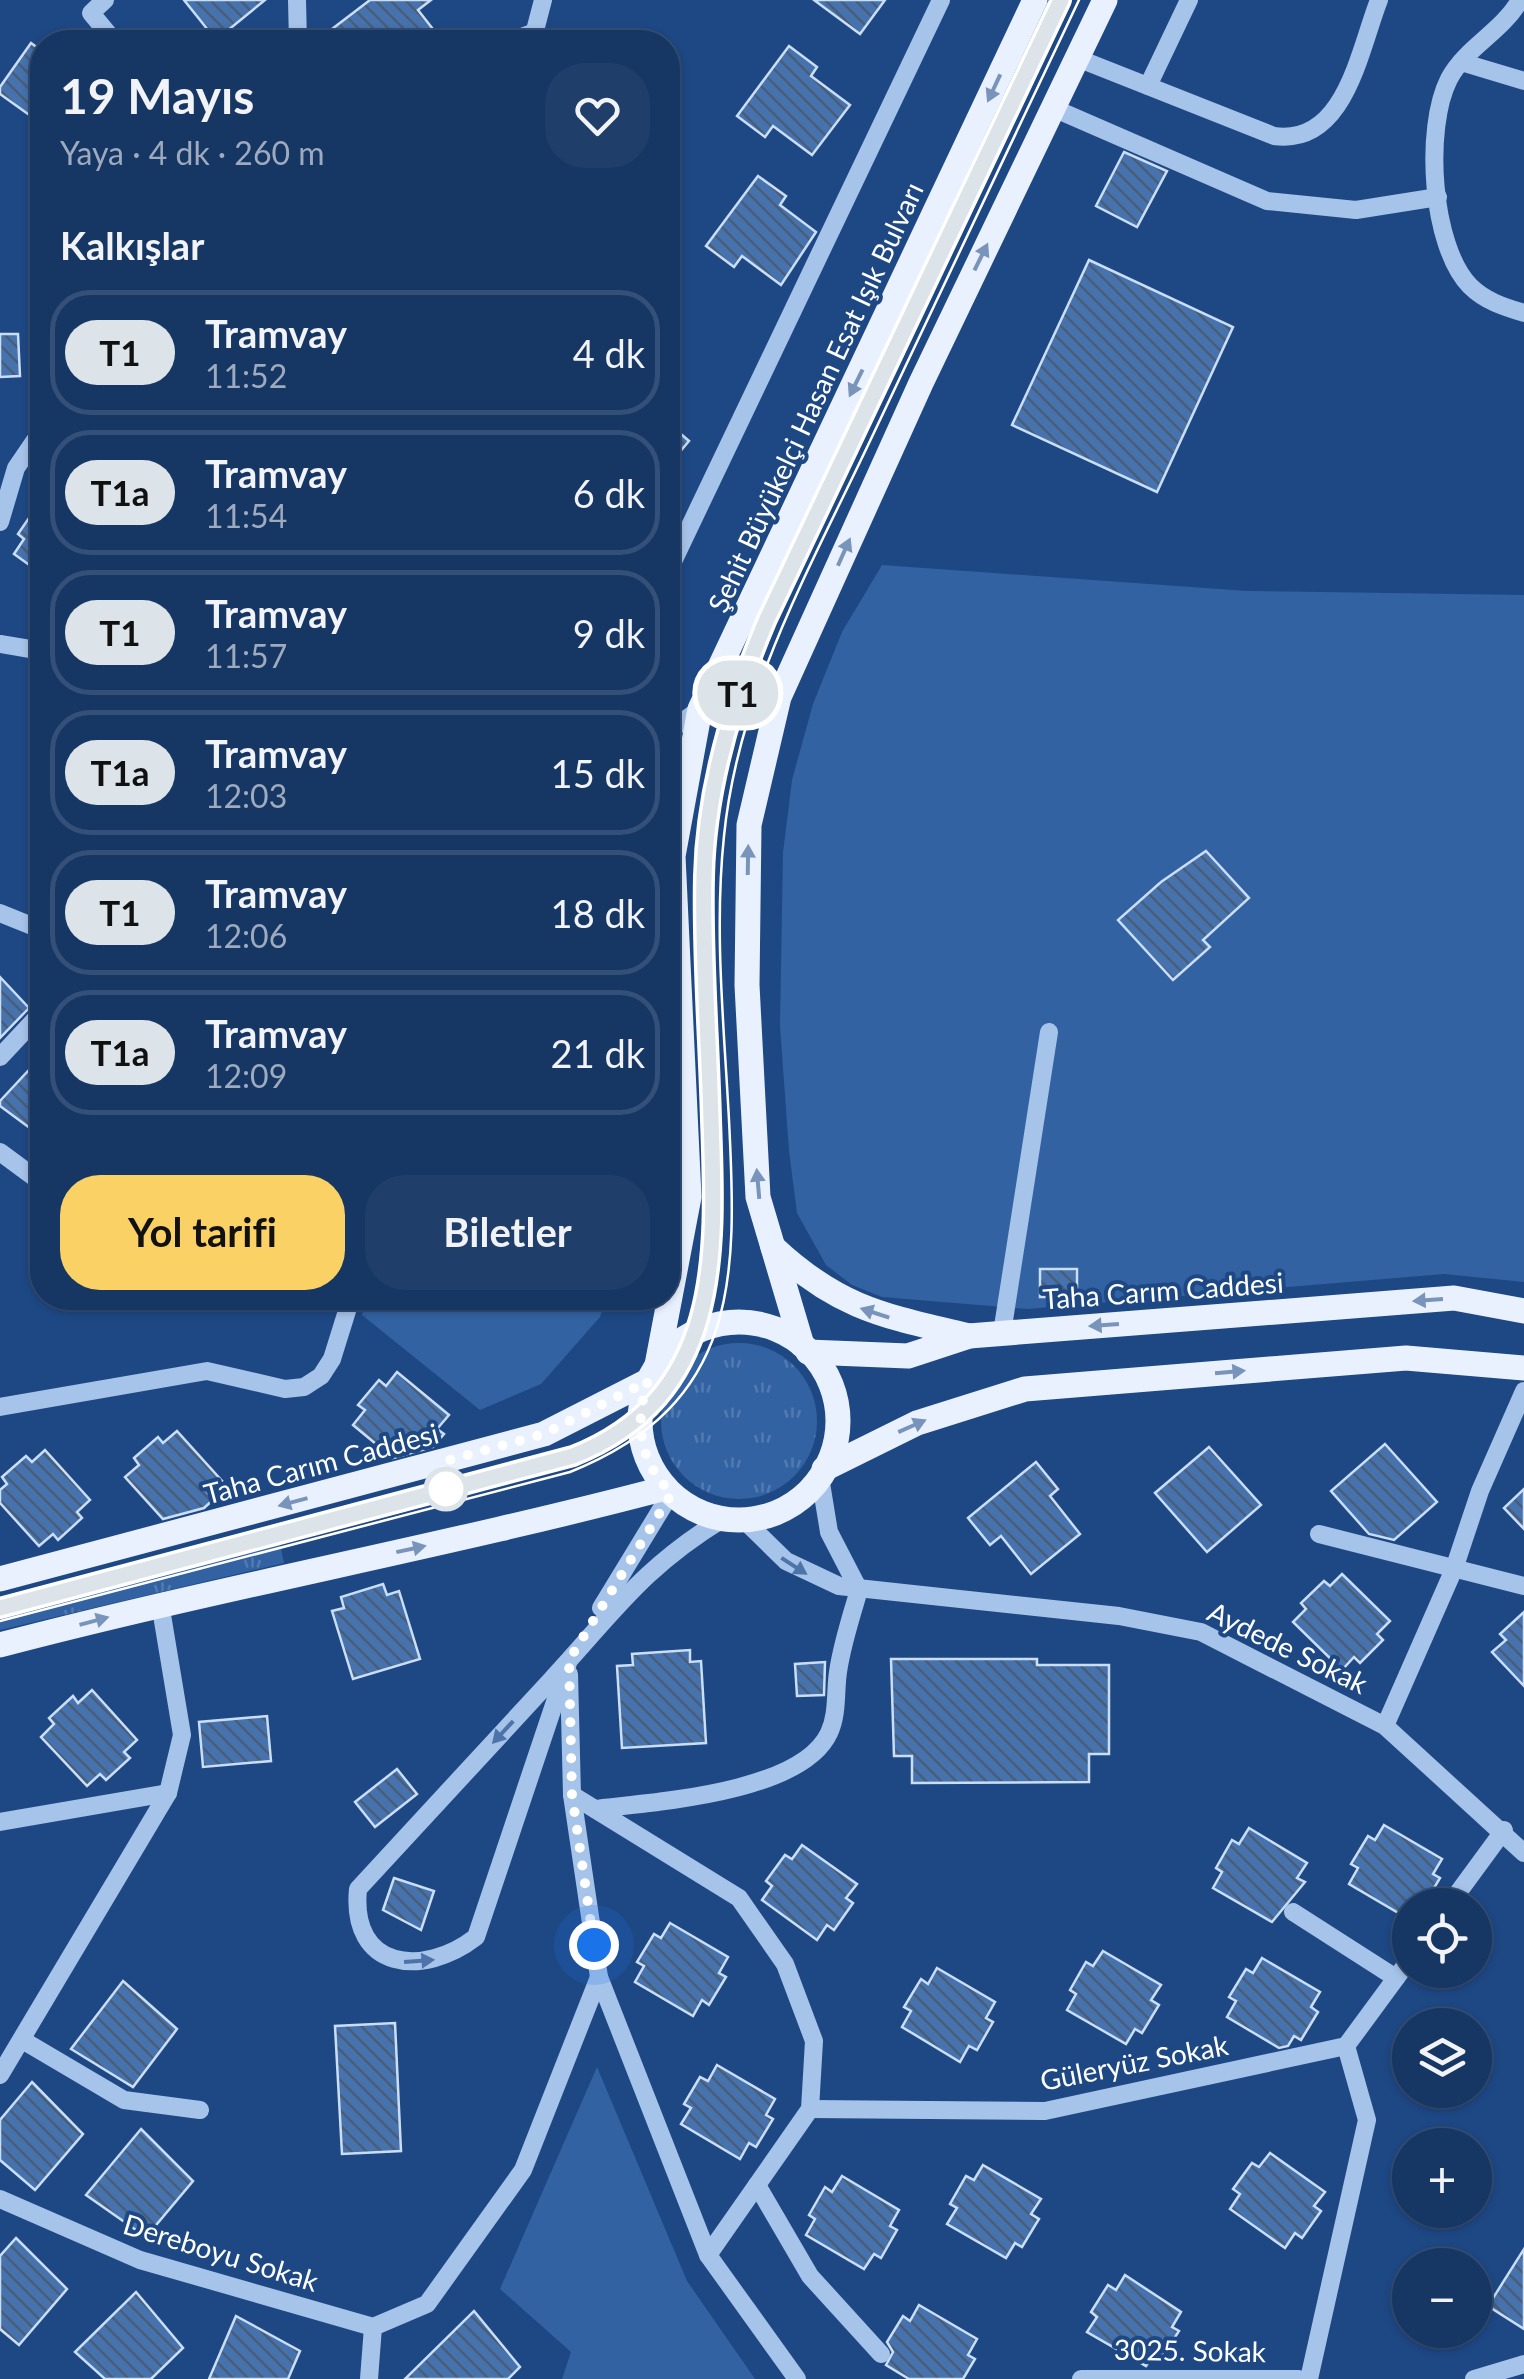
<!DOCTYPE html>
<html lang="tr">
<head>
<meta charset="utf-8">
<style>
  :root { --surface:#163663; --page:#1f3e69; --text:#f1f3f6; --muted:#9eabbe; --line:#355078; --accent:#f9d165 }
  body { margin:0; font-family:Lato,sans-serif; background:var(--page); color:var(--text); height:100vh; display:flex; flex-direction:column; font-size:38px; white-space:nowrap }
  * { box-sizing:border-box; margin:0 }
  p { font-size:32px; color:var(--muted) }
  .icon { flex:none; width:55px; height:55px; fill:none; stroke:currentColor; stroke-width:2; stroke-linecap:round; stroke-linejoin:round }
  .map { position:relative; flex:1; overflow:hidden }
  .side { position:absolute; left:30px; top:30px; width:650px; height:1280px; display:flex; flex-direction:column; background:var(--surface); border-radius:40px; box-shadow:0 2px 8px #0004,0 0 0 2px var(--line) }
  .side>* { flex:none }
  .badge { padding:0 20px; border-radius:32px; font-size:35px; line-height:65px }
  .tools { position:absolute; left:1392px; top:1888px; display:grid; gap:20px }
  .tools a { display:grid; place-items:center; width:100px; height:100px; border-radius:50%; background:var(--surface); box-shadow:0 2px 8px #0004,0 0 0 2px var(--line); font-size:50px }
  .you { position:absolute; width:50px; height:50px; margin:-25px; border:8px solid #fff; border-radius:50%; background:#1a73e8; box-shadow:0 0 0 15px #1a73e833 }
  .map>.badge { position:absolute; translate:-50% -50%; box-shadow:0 0 0 5px #fff }
  h2 { padding:0 30px; font-size:38px; line-height:90px }
  .round { display:grid; place-items:center; flex:none; width:105px; height:105px; border-radius:40px; background:var(--page) }
  .overview { display:flex; align-items:center; justify-content:space-between; height:170px; padding:0 30px }
  h1 { font-size:48px; font-weight:700; line-height:75px }
  .cta { display:flex; gap:20px; margin-top:auto; padding:20px 30px }
  .cta a { flex:1; height:115px; border-radius:40px; background:var(--accent); color:#111; font-size:40px; font-weight:700; line-height:115px; text-align:center }
  .cta a+a { background:var(--page); color:var(--text) }
  ul { padding:0; list-style:none }
  li { display:flex; align-items:center; gap:30px; height:125px; margin:0 20px 15px; padding:0 10px; border:5px solid var(--line); border-radius:40px }
  li div { flex:1 }
  li b { display:block; font-size:38px }
  li em { font-style:normal }
  li .badge { min-width:110px; font-weight:700; text-align:center }
  .map>svg:first-child { display:block }
  .grass { fill:url(#grass-tufts) }
  .park { fill:#3262a2 }
  .building { fill:url(#building-back-hatch); stroke:#cadef7; stroke-width:2.5 }
  .lines { fill:none; stroke-linecap:round; stroke-linejoin:round }
  .minor { stroke:#a6c3ea; stroke-width:18 }
  .major { stroke:#e9f1fe; stroke-width:25 }
  .tram { stroke:#fff; stroke-width:2.5 }
  .oneway { fill:#7994bb }
  .oneway2 { fill:#4e73a8 }
  .line-casing { stroke:#fff; stroke-width:22 }
  .line { stroke:#dce3e9; stroke-width:15 }
  .walk { stroke:#fff; stroke-width:10; stroke-dasharray:0 18 }
  .stop-dot { fill:#fff; stroke:#dce3e9; stroke-width:5 }
  .labels { text-anchor:middle; dominant-baseline:central; stroke-width:8; stroke-linejoin:round; paint-order:stroke }
  .street-label { font-size:28px; fill:#fff; stroke:#1e4884 }
</style>
</head>
<body>
<div class="map">
<svg width="1524" height="2379" viewBox="0 0 1524 2379">
  <defs>
    <pattern id="grass-tufts" width="24" height="20" patternUnits="userSpaceOnUse" patternTransform="scale(2.5)"><rect width="24" height="20" fill="#3262a2"/><path d="M3 7l-1-3M5 7V3M7 7l1-3M15 17l-1-3M17 17v-4M19 17l1-3" fill="none" stroke="#517ab0"/></pattern>
    <pattern id="building-back-hatch" width="6" height="6" patternUnits="userSpaceOnUse" patternTransform="scale(2.5)"><rect width="6" height="6" fill="#4672ad"/><path d="M-1 5l2 2M0 0l6 6M5-1l2 2" fill="none" stroke="#495d78"/></pattern>
  </defs>
  <rect width="100%" height="100%" fill="#1e4884"/>
  <g class="grass">
    <circle cx="739" cy="1421" r="78"/>
    <path d="M276,1525L284,1563L0,1630V1599Z"/>
  </g>
  <g class="park">
    <path d="M882,565L1247,591L1524,595V1282L1444,1274L1027,1309L882,1297L852,1285L826,1265L797,1213L789,1151L780,1026L783,853L792,780L813,704L842,632Z"/>
    <path d="M368,1298H607L600,1317L541,1384L480,1410L362,1315Z"/>
    <path d="M597,2067L687,2281L755,2379H562L571,2352L500,2289Z"/>
  </g>
  <g class="building">
    <path d="M184,0H265L216,40Z"/>
    <path d="M370,0H431L418,10L443,42H342L332,29Z"/>
    <path d="M814,0H885L860,34Z"/>
    <path d="M31,43L42,51V124L0,94V87Z"/>
    <path d="M789,46L817,67L811,76L850,105L812,155L773,126L765,137L737,116Z"/>
    <path d="M1124,152L1167,171L1137,227L1096,206Z"/>
    <path d="M758,176L786,196L780,205L816,232L781,285L742,256L734,267L706,246Z"/>
    <path d="M1089,260L1233,327L1157,492L1012,425Z"/>
    <path d="M0,334H18L20,376L0,377Z"/>
    <path d="M668,423L689,441L668,466Z"/>
    <path d="M42,499V574L14,554L24,539L18,534Z"/>
    <path d="M1206,851L1249,898L1203,940L1210,947L1173,980L1118,920L1161,882Z"/>
    <path d="M0,977L29,1008L0,1038Z"/>
    <path d="M42,1056V1137L0,1106V1101Z"/>
    <rect x="1040" y="1269" width="37" height="28"/>
    <path d="M397,1372L449,1415L437,1429L444,1434L433,1447L393,1458L353,1425L365,1410L358,1405L379,1380L386,1386Z"/>
    <path d="M177,1431L222,1481L208,1493L214,1499L204,1508L163,1519L125,1477L139,1465L134,1458L158,1437L163,1443Z"/>
    <path d="M1385,1444L1437,1502L1394,1540L1369,1534L1331,1491Z"/>
    <path d="M1209,1447L1261,1505L1207,1552L1155,1493Z"/>
    <path d="M45,1450L90,1500L77,1512L82,1518L58,1540L53,1534L39,1546L0,1503V1490L7,1484L2,1477L26,1456L32,1462Z"/>
    <path d="M1036,1462L1058,1489L1050,1496L1080,1534L1031,1574L1001,1536L990,1545L968,1518Z"/>
    <path d="M1524,1489V1529L1504,1508Z"/>
    <path d="M1342,1574L1390,1621L1377,1634L1383,1640L1360,1663L1354,1657L1342,1670L1293,1622L1306,1609L1301,1603L1324,1581L1330,1586Z"/>
    <path d="M383,1584L387,1595L399,1591L420,1659L353,1679L332,1611L344,1608L341,1597Z"/>
    <path d="M1524,1612V1686L1492,1652L1506,1640L1500,1634Z"/>
    <path d="M690,1650V1662L701,1661L706,1743L622,1748L617,1666L633,1665L632,1654Z"/>
    <path d="M891,1659H1037V1665H1109V1754H1089V1782L912,1783V1756H894Z"/>
    <path d="M825,1662L824,1695L797,1696L795,1664Z"/>
    <path d="M92,1690L137,1740L124,1752L130,1758L106,1780L100,1774L87,1786L41,1737L54,1724L49,1718L73,1696L78,1703Z"/>
    <path d="M267,1716L271,1761L203,1767L199,1722Z"/>
    <path d="M397,1769L417,1794L375,1827L355,1802Z"/>
    <path d="M1384,1825L1442,1859L1433,1874L1440,1878L1424,1905H1410L1407,1918L1349,1884L1358,1868L1351,1864L1368,1836L1375,1840Z"/>
    <path d="M1249,1828L1307,1863L1297,1878L1305,1882L1272,1922L1213,1888L1222,1872L1216,1868L1232,1840L1239,1844Z"/>
    <path d="M802,1845L857,1884L846,1898L853,1903L834,1930L827,1925L817,1940L762,1900L772,1886L766,1881L785,1855L792,1859Z"/>
    <path d="M394,1878L434,1891L421,1930L383,1910Z"/>
    <path d="M670,1923L728,1957L719,1973L726,1977L709,2005L702,2000L693,2016L635,1982L644,1966L637,1962L654,1934L661,1938Z"/>
    <path d="M1103,1951L1161,1985L1151,2000L1159,2005L1142,2033L1135,2029L1126,2044L1067,2010L1076,1994L1070,1990L1086,1962L1093,1966Z"/>
    <path d="M1262,1958L1320,1992L1311,2007L1318,2012L1301,2040L1294,2036L1288,2046L1279,2048L1227,2017L1236,2001L1229,1997L1246,1969L1253,1973Z"/>
    <path d="M937,1968L995,2002L986,2018L993,2022L977,2050L969,2046L960,2062L902,2027L911,2011L904,2007L921,1979L928,1984Z"/>
    <path d="M123,1981L177,2029L133,2087L71,2049Z"/>
    <path d="M395,2023L401,2151L342,2154L335,2026Z"/>
    <path d="M717,2065L775,2099L766,2115L773,2119L756,2147L749,2143L740,2159L681,2124L691,2108L684,2104L700,2077L708,2081Z"/>
    <path d="M32,2082L83,2134L35,2190L0,2160V2120Z"/>
    <path d="M141,2129L193,2181L146,2237L86,2195Z"/>
    <path d="M1270,2153L1325,2192L1314,2206L1321,2211L1302,2238L1295,2233L1285,2248L1230,2209L1240,2194L1233,2189L1252,2163L1259,2167Z"/>
    <path d="M983,2165L1041,2199L1031,2214L1039,2219L1022,2247L1015,2243L1006,2258L947,2224L957,2208L950,2204L966,2176L974,2180Z"/>
    <path d="M842,2176L899,2210L890,2226L897,2230L881,2258L874,2254L864,2269L806,2235L815,2219L809,2215L825,2187L832,2192Z"/>
    <path d="M16,2238L67,2289L19,2345L0,2329V2256Z"/>
    <path d="M1524,2249V2329L1488,2306Z"/>
    <path d="M1125,2275L1181,2312L1172,2327L1179,2331L1161,2359L1154,2354L1146,2366L1087,2332L1097,2317L1091,2312L1108,2285L1116,2290Z"/>
    <path d="M136,2292L183,2348L151,2379H105L75,2352Z"/>
    <path d="M919,2305L977,2339L968,2355L975,2359L963,2379H909L886,2365L893,2352L887,2342L903,2316L910,2321Z"/>
    <path d="M474,2311L520,2367L508,2379H405Z"/>
    <path d="M236,2316L300,2351L288,2379H209Z"/>
  </g>
  <g class="lines">
    <g class="minor">
      <path d="M105,0L91,13L115,42"/>
      <path d="M297,0L298,42"/>
      <path d="M1520,0C1502,32 1466,47 1449,79C1424,128 1431,246 1470,286C1485,301 1504,307 1524,313"/>
      <path d="M508,42L535,32"/>
      <path d="M532,42L543,0"/>
      <path d="M1077,58L1274,136C1345,146 1359,51 1379,0"/>
      <path d="M1461,62L1524,81"/>
      <path d="M1148,86L1189,0"/>
      <path d="M1053,108L1267,201L1356,210L1438,197"/>
      <path d="M0,522L16,468L42,430"/>
      <path d="M668,572L941,0"/>
      <path d="M0,644L42,651"/>
      <path d="M668,732L700,709"/>
      <path d="M0,913L42,930"/>
      <path d="M0,1057L42,1012"/>
      <path d="M0,1152L42,1183"/>
      <path d="M1002,1333L1049,1032"/>
      <path d="M0,1407L207,1371L285,1389L304,1387L321,1376L332,1359L351,1298"/>
      <path d="M820,1477L829,1532L859,1590"/>
      <path d="M743,1519L786,1561L839,1586L1119,1616L1201,1632L1385,1726L1524,1853"/>
      <path d="M1319,1534L1524,1586"/>
      <path d="M601,1608L671,1493"/>
      <path d="M569,1660L476,1937C423,1978 350,1970 358,1889C423,1819 487,1749 551,1680C614,1612 642,1568 724,1518"/>
      <path d="M569,1674L572,1795L599,1977L708,2255L797,2379"/>
      <path d="M1385,1726L1454,1569L1480,1491L1524,1391"/>
      <path d="M572,1795L739,1898L785,1964L814,2041L810,2109L708,2255"/>
      <path d="M595,1809C654,1802 801,1793 829,1733C838,1714 835,1692 838,1672C842,1644 851,1617 859,1590"/>
      <path d="M0,1822L168,1793"/>
      <path d="M1449,1905L1504,1830"/>
      <path d="M1293,1912L1396,1978"/>
      <path d="M24,2041L124,2100L200,2110"/>
      <path d="M1346,2046L1410,1959"/>
      <path d="M0,2075L168,1793L182,1735L160,1603"/>
      <path d="M810,2109L1045,2111L1346,2046"/>
      <path d="M757,2185L810,2276L881,2354"/>
      <path d="M0,2199L140,2260L373,2327"/>
      <path d="M369,2379L373,2327L427,2304L523,2170L599,1977"/>
      <path d="M1081,2379H1299"/>
      <path d="M1309,2379L1367,2120L1346,2046"/>
      <path d="M1474,2379L1524,2364"/>
    </g>
    <g class="major">
      <path d="M773,1247C839,1309 885,1316 969,1336"/>
      <circle cx="739" cy="1421" r="99"/>
      <path d="M802,1345L758,1197L747,985L749,825L779,697L921,383L1105,0"/>
      <path d="M808,1352L908,1356L969,1336L1454,1298L1524,1311"/>
      <path d="M657,1365L689,1197L673,856L700,709L1035,0"/>
      <path d="M824,1469L917,1423L1025,1389L1406,1358L1524,1368"/>
      <path d="M0,1579L544,1434L648,1381"/>
      <path d="M0,1645C221,1587 446,1546 666,1488"/>
    </g>
    <g class="tram">
      <path d="M706,930C700,728 789,573 873,396C935,264 998,132 1061,0"/>
      <path d="M650,1409C721,1329 715,1226 712,1126C710,1072 708,1018 707,965"/>
      <path d="M361,1512L588,1450"/>
      <path d="M0,1621L570,1472C740,1404 737,1277 729,1120C724,1026 714,930 724,836C738,694 810,568 870,441C940,294 1010,147 1079,0"/>
    </g>
  </g>
  <defs><path id="oneway-solid" d="M-6-.8H1V-3.2L6.5 0L1 3.2V.8H-6Z" transform="scale(2.5)"/></defs>
  <g class="oneway">
    <use href="#oneway-solid" transform="translate(994 88) rotate(115)"/>
    <use href="#oneway-solid" transform="translate(981 257) rotate(-64)"/>
    <use href="#oneway-solid" transform="translate(856 383) rotate(116)"/>
    <use href="#oneway-solid" transform="translate(844 552) rotate(-66)"/>
    <use href="#oneway-solid" transform="translate(748 860) rotate(-89)"/>
    <use href="#oneway-solid" transform="translate(758 1184) rotate(-95)"/>
    <use href="#oneway-solid" transform="translate(1428 1300) rotate(176)"/>
    <use href="#oneway-solid" transform="translate(875 1313) rotate(-162)"/>
    <use href="#oneway-solid" transform="translate(1104 1325) rotate(176)"/>
    <use href="#oneway-solid" transform="translate(1230 1372) rotate(-5)"/>
    <use href="#oneway-solid" transform="translate(912 1426) rotate(-24)"/>
    <use href="#oneway-solid" transform="translate(293 1502) rotate(165)"/>
    <use href="#oneway-solid" transform="translate(411 1549) rotate(-12)"/>
    <use href="#oneway-solid" transform="translate(94 1621) rotate(-15)"/>
  </g>
  <g class="oneway2">
    <use href="#oneway-solid" transform="translate(794 1566) rotate(33)"/>
    <use href="#oneway-solid" transform="translate(503 1732) rotate(133)"/>
    <use href="#oneway-solid" transform="translate(419 1961) rotate(-4)"/>
  </g>
  <g class="lines">
    <g class="line-casing">
      <path id="line" d="M0,1608L573,1456C722,1397 716,1256 711,1120C709,1039 702,957 704,876C706,788 733,699 767,619L1061,0"/>
    </g>
    <use href="#line" class="line"/>
    <path class="walk" d="M446,1489L442,1462L544,1434L648,1381C634,1421 639,1463 672,1493L569,1660L572,1795L594,1945"/>
  </g>
  <circle class="stop-dot" cx="446" cy="1489" r="20"/>
  <g class="labels">
    <g class="street-label">
      <text transform="translate(815 397) rotate(-65)">Şehit Büyükelçi Hasan Esat Işık Bulvarı</text>
      <text transform="translate(1163 1290) rotate(-4)">Taha Carım Caddesi</text>
      <text transform="translate(321 1463) rotate(-15)">Taha Carım Caddesi</text>
      <text transform="translate(1288 1647) rotate(26)">Aydede Sokak</text>
      <text transform="translate(1134 2062) rotate(-11)">Güleryüz Sokak</text>
      <text transform="translate(221 2252) rotate(17)">Dereboyu Sokak</text>
      <text transform="translate(1190 2350) rotate(1)">3025. Sokak</text>
    </g>
  </g>
</svg>
<div class="tools">
<a><svg class="icon" aria-label="locate" viewBox="0 0 24 24"><circle cx="12" cy="12" r="6"/><path d="M12 2v4M12 18v4M2 12h4M18 12h4"/></svg></a>
<a><svg class="icon" aria-label="layers" viewBox="0 0 24 24"><path d="M12 4l9 5-9 5-9-5zM3 14l9 5 9-5"/></svg></a>
<a>+</a>
<a>−</a>
</div>
<div class="you" style="left:594px;top:1945px"></div>
<b class="badge" style="left:738px;top:693px;background:#dce3e9;color:#111">T1</b>
<section class="side">
<div class="overview"><div><h1>19 Mayıs</h1><p>Yaya · 4 dk · 260 m</p></div><a class="round"><svg class="icon" aria-label="heart" viewBox="0 0 24 24"><path d="M12 20l-8-8c-3-5 5-10 8-4 3-6 11-1 8 4z"/></svg></a></div>
<h2>Kalkışlar</h2>
<ul>
<li><span class="badge" style="background:#dce3e9;color:#111">T1</span><div><b>Tramvay</b><p>11:52</p></div><em>4 dk</em></li>
<li><span class="badge" style="background:#dce3e9;color:#111">T1a</span><div><b>Tramvay</b><p>11:54</p></div><em>6 dk</em></li>
<li><span class="badge" style="background:#dce3e9;color:#111">T1</span><div><b>Tramvay</b><p>11:57</p></div><em>9 dk</em></li>
<li><span class="badge" style="background:#dce3e9;color:#111">T1a</span><div><b>Tramvay</b><p>12:03</p></div><em>15 dk</em></li>
<li><span class="badge" style="background:#dce3e9;color:#111">T1</span><div><b>Tramvay</b><p>12:06</p></div><em>18 dk</em></li>
<li><span class="badge" style="background:#dce3e9;color:#111">T1a</span><div><b>Tramvay</b><p>12:09</p></div><em>21 dk</em></li>
</ul>
<div class="cta"><a>Yol tarifi</a><a>Biletler</a></div>
</section>
</div>
</body>
</html>
